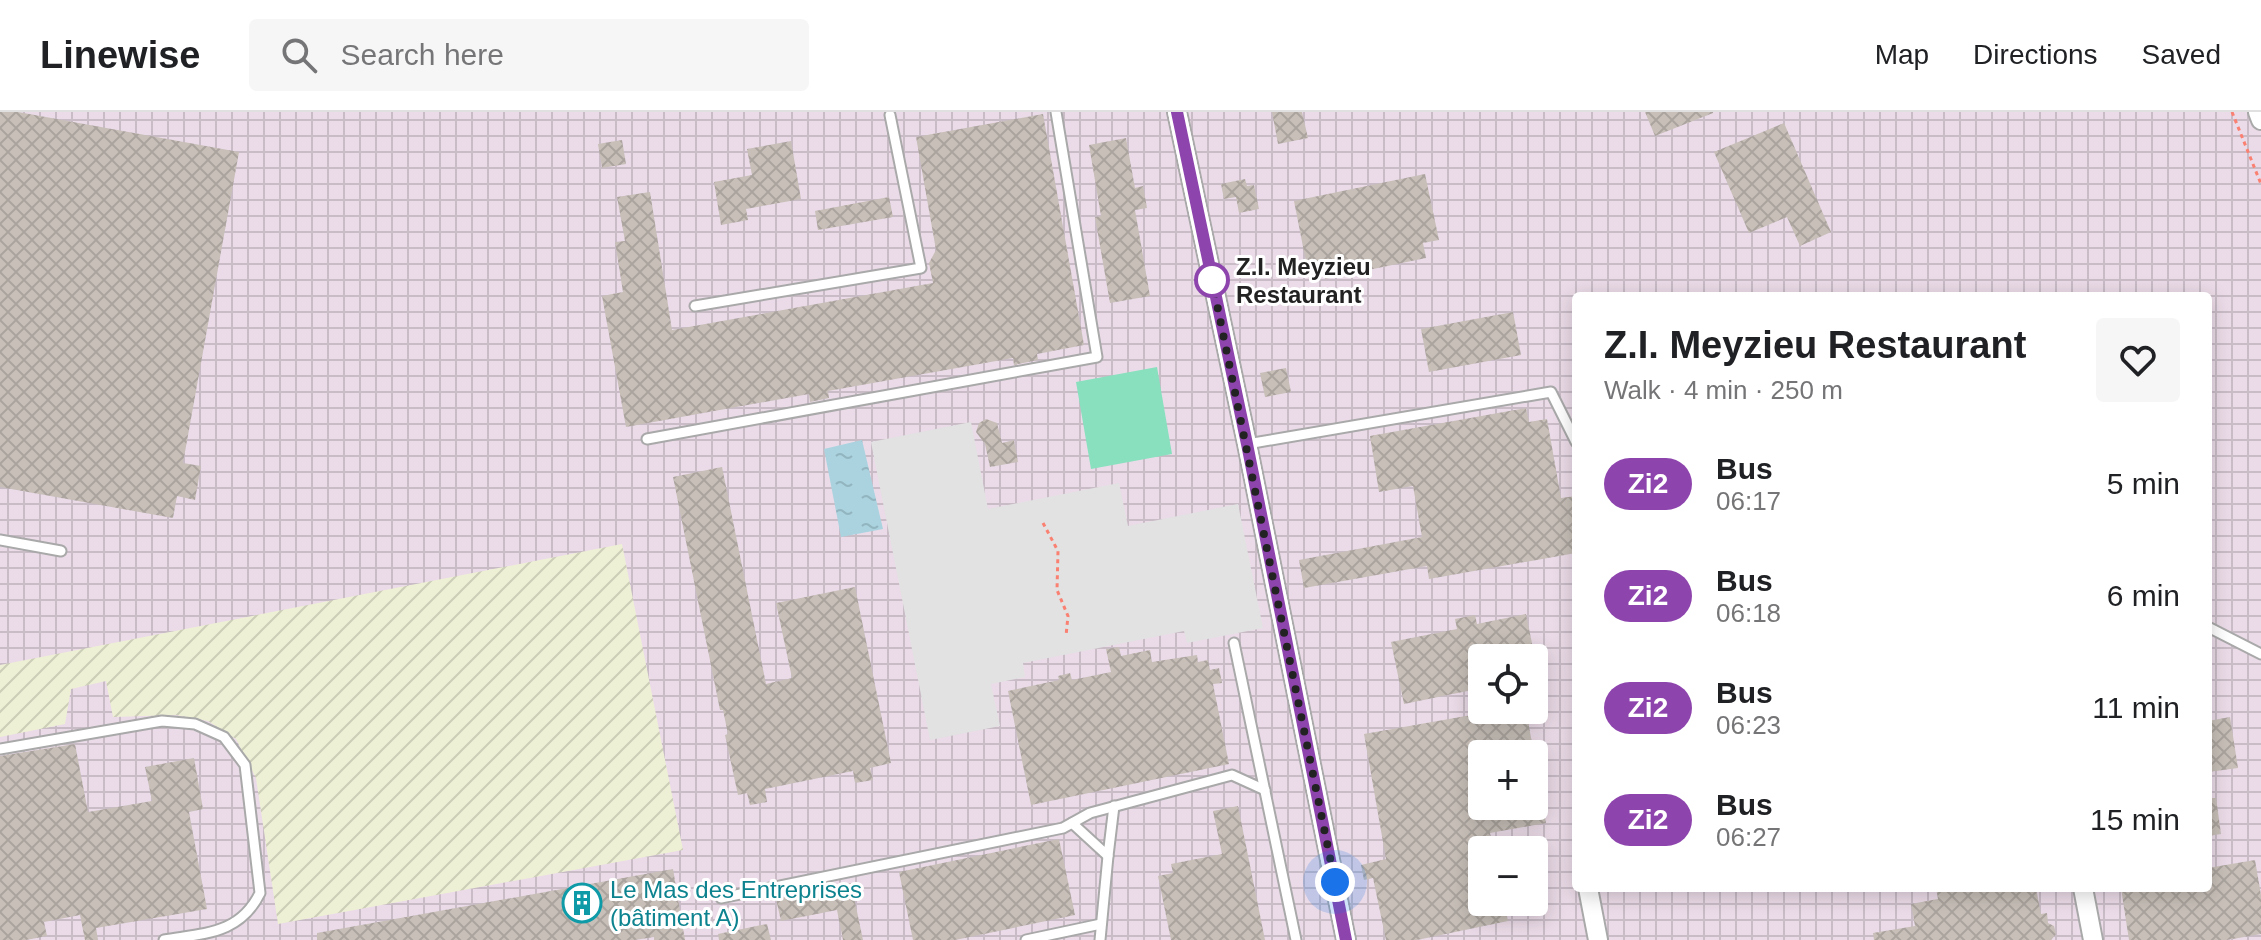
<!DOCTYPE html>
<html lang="en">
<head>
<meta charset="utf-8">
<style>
  :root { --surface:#fff; --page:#f6f6f6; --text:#202124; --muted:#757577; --line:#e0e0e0 }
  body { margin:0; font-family:Arial,sans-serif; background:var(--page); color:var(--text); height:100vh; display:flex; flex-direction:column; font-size:30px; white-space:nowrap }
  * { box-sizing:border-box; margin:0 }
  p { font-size:26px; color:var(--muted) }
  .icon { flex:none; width:44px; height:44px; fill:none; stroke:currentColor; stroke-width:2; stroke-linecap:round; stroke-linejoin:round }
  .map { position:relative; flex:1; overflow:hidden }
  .details { position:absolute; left:1572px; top:180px; width:640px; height:600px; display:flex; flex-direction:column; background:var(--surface); border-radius:8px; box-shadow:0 4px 20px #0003 }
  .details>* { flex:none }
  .badge { padding:0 16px; border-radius:26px; font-size:28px; line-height:52px }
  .fabs { position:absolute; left:1468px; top:532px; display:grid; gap:16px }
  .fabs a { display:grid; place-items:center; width:80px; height:80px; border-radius:8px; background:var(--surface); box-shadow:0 4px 20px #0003; font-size:40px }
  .you { position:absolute; width:40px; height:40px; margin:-20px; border:6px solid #fff; border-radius:50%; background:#1a73e8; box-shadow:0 0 0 12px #1a73e833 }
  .map>.badge { position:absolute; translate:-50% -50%; box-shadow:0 0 0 4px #fff }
  .round { display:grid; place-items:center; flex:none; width:84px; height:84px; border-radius:8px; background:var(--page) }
  .headline { display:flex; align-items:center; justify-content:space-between; height:136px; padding:0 32px }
  h1 { font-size:38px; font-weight:700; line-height:60px }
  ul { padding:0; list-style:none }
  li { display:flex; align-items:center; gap:24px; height:112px; padding:0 32px }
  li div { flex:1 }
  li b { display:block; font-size:30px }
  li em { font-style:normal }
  li .badge { min-width:88px; font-weight:700; text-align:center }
  header { display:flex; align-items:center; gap:48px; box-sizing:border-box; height:112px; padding:0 40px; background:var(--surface); border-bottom:2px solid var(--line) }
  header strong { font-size:38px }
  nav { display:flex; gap:44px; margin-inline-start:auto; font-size:28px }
  .search { width:560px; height:72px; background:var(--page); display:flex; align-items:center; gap:20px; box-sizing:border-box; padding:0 28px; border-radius:8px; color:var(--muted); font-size:30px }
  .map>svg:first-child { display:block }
  .industrial { fill:url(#industrial-grid); fill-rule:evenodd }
  .farmland { fill:url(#farmland-furrows) }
  .pitch { fill:#88e0be }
  .parking { fill:#e2e2e2 }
  .water { fill:url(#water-ripples) }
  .building { fill:url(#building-cross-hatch) }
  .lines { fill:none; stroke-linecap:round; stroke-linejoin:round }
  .service-casing { stroke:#a9a9a9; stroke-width:13 }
  .minor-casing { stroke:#a9a9a9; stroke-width:22 }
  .path { stroke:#fa8072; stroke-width:3; stroke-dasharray:4 4; stroke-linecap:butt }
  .service { stroke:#fff; stroke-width:9 }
  .minor { stroke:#fff; stroke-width:18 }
  .line-casing { stroke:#fff; stroke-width:18 }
  .line { stroke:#8e44ad; stroke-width:12 }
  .walk { stroke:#222; stroke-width:8; stroke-dasharray:0 14.4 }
  .stop-dot { fill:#fff; stroke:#8e44ad; stroke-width:4 }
  .labels { text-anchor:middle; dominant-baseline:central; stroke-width:6; stroke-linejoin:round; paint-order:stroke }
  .stop-label { font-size:24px; font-weight:bold; fill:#222; stroke:#fff; text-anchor:start }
  .culture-label { font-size:24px; fill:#0d838f; stroke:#fff; text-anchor:start }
</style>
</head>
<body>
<header>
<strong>Linewise</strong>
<div class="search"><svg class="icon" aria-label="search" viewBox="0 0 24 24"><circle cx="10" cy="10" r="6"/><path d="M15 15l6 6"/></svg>Search here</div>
<nav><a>Map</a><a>Directions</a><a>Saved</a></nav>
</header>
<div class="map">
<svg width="2261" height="828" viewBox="0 0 2261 828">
  <defs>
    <pattern id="industrial-grid" width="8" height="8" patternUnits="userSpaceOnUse" patternTransform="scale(2)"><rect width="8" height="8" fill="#ebdbe8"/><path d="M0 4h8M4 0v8" fill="none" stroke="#c9bcc7"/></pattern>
    <pattern id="farmland-furrows" width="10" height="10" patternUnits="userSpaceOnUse" patternTransform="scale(2)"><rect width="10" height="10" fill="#eef0d5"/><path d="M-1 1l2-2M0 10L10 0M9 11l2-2" fill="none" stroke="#ccceb7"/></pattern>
    <pattern id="water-ripples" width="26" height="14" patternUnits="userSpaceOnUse" patternTransform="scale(2)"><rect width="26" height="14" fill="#aad3df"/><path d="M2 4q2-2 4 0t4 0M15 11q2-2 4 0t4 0" fill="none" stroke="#92b5bf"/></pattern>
    <pattern id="building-cross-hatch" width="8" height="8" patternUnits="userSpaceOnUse" patternTransform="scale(2)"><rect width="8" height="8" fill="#c7bfb8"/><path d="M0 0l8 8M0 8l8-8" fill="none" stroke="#aba49e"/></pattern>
  </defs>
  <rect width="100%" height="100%" fill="#f2efe9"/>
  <path class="industrial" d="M0,0H2261V828H0ZM1576,184H2208V776H1576ZM1482,546H1534V598H1482ZM1482,642H1534V694H1482ZM1482,738H1534V790H1482Z"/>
  <path class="farmland" d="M622,432L683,738L278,812L256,666L236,627L208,609L176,603L113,605L106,569L71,577L65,612L0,625V553Z"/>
  <path class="pitch" d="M1157,255L1172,342L1091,357L1076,270Z"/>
  <path class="parking" d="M971,310L988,397L1119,371L1128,414L1238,392L1263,516L1187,531L1184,519L1023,551L1025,565L991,572L1000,614L930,628L871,330Z"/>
  <path class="water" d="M862,328L883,417L841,425L824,337Z"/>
  <g class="building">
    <path d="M0,0H18L239,40L183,351L201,354L195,388L177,384L173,406L0,375Z"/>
    <path d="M1272,0H1302L1308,26L1278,32Z"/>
    <path d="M1645,0H1713V1L1655,24Z"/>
    <path d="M1043,2L1084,233L1037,242L1038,248L1014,253L1013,246L828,279L829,286L810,290L809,282L626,315L602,184L623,180L615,130L625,129L617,85L650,80L672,218L933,171L929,151L936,138L916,25Z"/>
    <path d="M1784,11L1831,120L1800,134L1787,105L1749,121L1714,40Z"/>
    <path d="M1126,26L1135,76L1143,74L1147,96L1135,98L1150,184L1110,191L1095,105L1101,104L1089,33Z"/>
    <path d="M622,28L626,52L602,56L598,32Z"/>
    <path d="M791,29L801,87L746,97L748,108L721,113L714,70L752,63L747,37Z"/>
    <path d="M1425,62L1439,128L1423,131L1426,146L1325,167L1322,152L1307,155L1294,89Z"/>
    <path d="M1245,67L1247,74L1254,73L1259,97L1239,101L1236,85L1224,87L1221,72Z"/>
    <path d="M889,85L893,105L818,118L815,99Z"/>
    <path d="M1513,200L1521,243L1429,260L1421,217Z"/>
    <path d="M1286,256L1291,280L1265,285L1260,261Z"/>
    <path d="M1526,296L1529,310L1547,307L1561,386L1576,384V441L1429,467L1427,454L1304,476L1299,448L1422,425L1413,374L1379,380L1370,324Z"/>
    <path d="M986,307L997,311L1002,331L1014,328L1018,350L990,355L985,332L976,320L979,311Z"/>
    <path d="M722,355L766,572L792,566L776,491L855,475L891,651L870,656L873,668L855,671L853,659L765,677L767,690L750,693L747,681L738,683L725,623L728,622L723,598H720L673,365Z"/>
    <path d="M1526,502L1535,546H1482V576L1404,592L1391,530L1457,517L1455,507L1475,503L1477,512Z"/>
    <path d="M1119,535L1121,544L1150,538L1152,550L1197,543L1198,550L1208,548L1210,558L1219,556L1222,571L1213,572L1229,652L1031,693L1008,579L1059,568L1058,564L1070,561L1072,568L1111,560L1106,537Z"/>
    <path d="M1500,598H1526L1534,642H1482V694H1543L1546,711L1490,721L1494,738H1482V790H1504L1508,809L1417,828H1386L1373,766L1364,768L1361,753L1386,747L1364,622Z"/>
    <path d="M2230,605L2238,656L2208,660V609Z"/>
    <path d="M75,632L88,700L152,689L145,655L194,646L203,697L189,700L207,797L96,816L98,828H85L80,803L44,810L47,824L26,828H0V644Z"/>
    <path d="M2208,686H2216L2221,722L2208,724Z"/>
    <path d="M1238,694L1265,828H1171L1158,764L1173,761L1171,752L1222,742L1213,699Z"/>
    <path d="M1059,727L1075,803L955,828H913L899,760Z"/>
    <path d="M2255,748L2261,783V822L2227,828H2129L2121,776H2208V756Z"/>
    <path d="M673,757L685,828H654V825L635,828H317V821Z"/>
    <path d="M851,771L863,828H843L837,798L781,809L776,787Z"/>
    <path d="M1936,776H2036L2041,802L2047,801L2048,811L2054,814L2056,822L2051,828H1874L1873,821L1915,814L1911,792L1938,787Z"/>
    <path d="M767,812L771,828H719L718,822Z"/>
  </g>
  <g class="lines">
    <g class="service-casing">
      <g id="service">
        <path d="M695,194L921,156L890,3"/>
        <path d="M647,327L1097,245L1056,0"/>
        <path d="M1247,332L1551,280L1576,330"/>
        <path d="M0,428L61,439"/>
        <path d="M2208,515L2261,542"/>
        <path d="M1234,531L1296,828"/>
        <path d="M0,637L162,609L195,612L224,625L245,653L260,781C240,822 205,821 164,828"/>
        <path d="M1072,711L1108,744L1114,694"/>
        <path d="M721,786L1063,716L1090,701L1232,663L1265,678"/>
        <path d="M1026,828L1101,812"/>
        <path d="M1100,828L1108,744"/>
      </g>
    </g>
    <g class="minor-casing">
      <g id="minor">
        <path d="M1177,0L1247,332L1346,828"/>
        <path d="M2258,0L2261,8"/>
        <path d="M1588,776L1598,828"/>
        <path d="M2083,776L2093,828"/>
      </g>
    </g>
    <g class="path">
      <path d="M2232,0L2261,72"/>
      <path d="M1043,411L1058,439L1057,478L1068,504L1066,524"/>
    </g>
    <use href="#service" class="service"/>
    <use href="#minor" class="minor"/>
  </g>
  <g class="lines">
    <g class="line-casing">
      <path id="line" d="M1177,0L1247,332L1346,828"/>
    </g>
    <use href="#line" class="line"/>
    <path class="walk" d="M1212,168L1335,770"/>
  </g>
  <defs>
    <g id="building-ring" transform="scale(2)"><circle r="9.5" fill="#fff" stroke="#0f9aa8" stroke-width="1.5"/><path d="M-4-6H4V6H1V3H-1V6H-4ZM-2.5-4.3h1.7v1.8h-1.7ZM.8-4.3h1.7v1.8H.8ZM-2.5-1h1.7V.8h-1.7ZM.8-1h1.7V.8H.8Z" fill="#0f9aa8"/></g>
  </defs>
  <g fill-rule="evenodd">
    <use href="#building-ring" x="582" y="791"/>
  </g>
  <circle class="stop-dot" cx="1212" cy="168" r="16"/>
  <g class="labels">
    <g class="stop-label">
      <text x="1236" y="154">Z.I. Meyzieu<tspan x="1236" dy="28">Restaurant</tspan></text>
    </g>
    <g class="culture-label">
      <text x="610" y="777">Le Mas des Entreprises<tspan x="610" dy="28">(bâtiment A)</tspan></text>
    </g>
  </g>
</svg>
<div class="fabs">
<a><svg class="icon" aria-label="locate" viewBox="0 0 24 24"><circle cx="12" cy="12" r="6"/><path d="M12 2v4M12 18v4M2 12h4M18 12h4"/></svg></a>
<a>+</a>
<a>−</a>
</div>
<div class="you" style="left:1335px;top:770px"></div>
<section class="details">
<div class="headline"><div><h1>Z.I. Meyzieu Restaurant</h1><p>Walk · 4 min · 250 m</p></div><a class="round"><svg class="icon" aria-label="heart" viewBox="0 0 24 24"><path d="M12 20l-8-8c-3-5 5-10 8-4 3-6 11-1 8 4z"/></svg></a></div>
<ul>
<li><span class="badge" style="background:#8e44ad;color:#fff">Zi2</span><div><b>Bus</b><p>06:17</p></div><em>5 min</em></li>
<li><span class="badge" style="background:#8e44ad;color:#fff">Zi2</span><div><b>Bus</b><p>06:18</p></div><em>6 min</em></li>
<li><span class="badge" style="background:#8e44ad;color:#fff">Zi2</span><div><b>Bus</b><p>06:23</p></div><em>11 min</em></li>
<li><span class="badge" style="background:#8e44ad;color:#fff">Zi2</span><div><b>Bus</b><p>06:27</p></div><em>15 min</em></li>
</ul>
</section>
</div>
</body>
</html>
